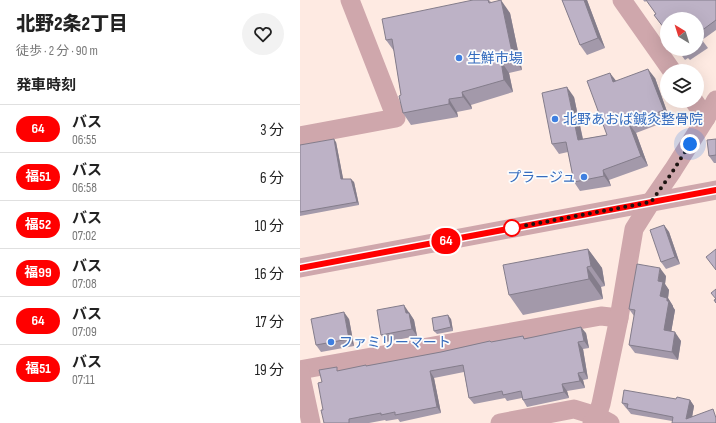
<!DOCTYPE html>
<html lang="ja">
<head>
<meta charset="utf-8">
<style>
  :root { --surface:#fff; --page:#f2f2f2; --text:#222; --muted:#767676; --line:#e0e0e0 }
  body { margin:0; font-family:"Sofia Sans Condensed","Noto Sans JP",sans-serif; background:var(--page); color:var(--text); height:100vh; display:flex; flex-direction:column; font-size:15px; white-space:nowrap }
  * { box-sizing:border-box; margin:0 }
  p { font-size:13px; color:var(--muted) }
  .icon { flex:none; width:22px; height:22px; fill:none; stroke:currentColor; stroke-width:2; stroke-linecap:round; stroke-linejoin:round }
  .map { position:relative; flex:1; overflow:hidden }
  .details { display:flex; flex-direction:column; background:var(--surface); width:300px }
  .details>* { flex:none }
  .badge { padding:0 8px; border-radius:13px; font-size:14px; line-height:26px }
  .needle { width:26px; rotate:322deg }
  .fabs { position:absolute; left:360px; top:12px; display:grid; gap:8px }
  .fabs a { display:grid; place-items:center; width:44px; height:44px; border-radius:50%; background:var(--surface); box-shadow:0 4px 16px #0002; font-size:20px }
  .you { position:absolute; width:20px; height:20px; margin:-10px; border:3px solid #fff; border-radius:50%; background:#1a73e8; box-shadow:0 0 0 6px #1a73e833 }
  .map>.badge { position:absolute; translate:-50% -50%; box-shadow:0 0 0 2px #fff }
  h2 { padding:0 16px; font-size:15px; line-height:36px }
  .round { display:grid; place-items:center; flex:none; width:42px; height:42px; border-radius:21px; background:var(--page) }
  .headline { display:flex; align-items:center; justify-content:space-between; height:68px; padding:0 16px }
  h1 { font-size:19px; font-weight:800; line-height:30px }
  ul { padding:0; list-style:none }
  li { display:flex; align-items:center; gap:12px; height:48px; padding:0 16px; border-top:1px solid var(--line) }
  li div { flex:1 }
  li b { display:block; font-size:15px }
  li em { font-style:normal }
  li .badge { min-width:44px; font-weight:700; text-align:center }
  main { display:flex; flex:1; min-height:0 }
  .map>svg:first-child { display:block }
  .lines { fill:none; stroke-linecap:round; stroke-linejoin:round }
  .minor { stroke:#cfa7ac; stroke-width:19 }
  .wall { fill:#a399aa }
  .shaded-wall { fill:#847d8b }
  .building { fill:#bdb2c6; stroke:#847d8b }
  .line-casing { stroke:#fff; stroke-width:9 }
  .line { stroke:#f00; stroke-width:6 }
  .walk { stroke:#1c1411; stroke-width:4; stroke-dasharray:0 7.2 }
  .shop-dot { fill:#3f7fe0; stroke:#fcfcfc; stroke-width:1.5 }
  .stop-dot { fill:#fff; stroke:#f00; stroke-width:2 }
  .labels { text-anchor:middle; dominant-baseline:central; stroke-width:3.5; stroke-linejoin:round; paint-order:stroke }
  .shop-label { font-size:14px; fill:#366cbe; stroke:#fcfcfc; text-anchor:start }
</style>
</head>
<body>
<main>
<section class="details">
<div class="headline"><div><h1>北野2条2丁目</h1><p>徒歩 · 2 分 · 90 m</p></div><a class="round"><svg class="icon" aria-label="heart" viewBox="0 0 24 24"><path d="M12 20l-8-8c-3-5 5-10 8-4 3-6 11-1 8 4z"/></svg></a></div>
<h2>発車時刻</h2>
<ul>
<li><span class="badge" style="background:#f00;color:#fff">64</span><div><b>バス</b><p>06:55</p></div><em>3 分</em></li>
<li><span class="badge" style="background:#f00;color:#fff">福51</span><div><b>バス</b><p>06:58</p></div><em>6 分</em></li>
<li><span class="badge" style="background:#f00;color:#fff">福52</span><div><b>バス</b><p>07:02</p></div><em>10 分</em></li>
<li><span class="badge" style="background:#f00;color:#fff">福99</span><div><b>バス</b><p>07:08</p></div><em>16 分</em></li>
<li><span class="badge" style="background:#f00;color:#fff">64</span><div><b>バス</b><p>07:09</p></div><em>17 分</em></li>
<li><span class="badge" style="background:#f00;color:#fff">福51</span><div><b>バス</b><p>07:11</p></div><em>19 分</em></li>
</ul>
</section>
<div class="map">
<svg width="416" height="423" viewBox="0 0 416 423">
  <rect width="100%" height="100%" fill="#feeae2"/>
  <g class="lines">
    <g class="minor">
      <path d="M322,0L372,71"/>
      <path d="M394,101L406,118"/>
      <path d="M0,136L96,118L50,0"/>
      <path d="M0,268L416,190"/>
      <path d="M0,370L301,316L319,318"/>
      <path d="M0,372L11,423"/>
      <path d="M200,423L274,409L297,416L310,423"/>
      <path d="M292,423L297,416L301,404L319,318L334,229L351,202L373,170L406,118L416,100"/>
    </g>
  </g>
  <g class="wall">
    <path d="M173,0H189L191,2L210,13L222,70L209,73L213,92L171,105L172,109L157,112L158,117L111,125L103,113L101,95L94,51L86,40Z"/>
    <path d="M262,0H287L305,48L287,55L280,45Z"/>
    <path d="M343,0H416V30L402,40L408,48L390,60L388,58L385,60L377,49H397V19L356,14L347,0L345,2Z"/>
    <path d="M355,78L370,120L336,133L348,166L309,180L311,186L280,191L274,182L268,152L259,154L252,144L274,97L283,139L307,135L316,81Z"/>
    <path d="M416,139V163H414L409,156Z"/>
    <path d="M36,142L43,179L54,182L59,205L0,216V145Z"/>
    <path d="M364,225L369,232L380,264L366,269L361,262Z"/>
    <path d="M288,249L302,268L305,286L301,287L303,299L223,315L209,295Z"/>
    <path d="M366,276L365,284L369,290L368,298L373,306V307L375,310L371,332L381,341L378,360L335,353L329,345L334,316L329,309Z"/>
    <path d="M109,312L114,320L117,336L86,342L81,335Z"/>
    <path d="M49,319L54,346L21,352L16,345Z"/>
    <path d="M151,319L153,331L137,334L134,331Z"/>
    <path d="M286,333L289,348L283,349L288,379L283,380L285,388L267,391L269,398L227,407L223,400L222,398L207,401L205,398L174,404L169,398L164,372L134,378L141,413L100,422L98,419L86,421L85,420L69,423H24L22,382L67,366L141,352L190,341L191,342L225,338Z"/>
    <path d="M376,399L390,400L394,406L392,417L416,414L372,421L331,414L327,409L326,408L322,403Z"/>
  </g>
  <g class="shaded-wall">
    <path d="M201,0L210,13L222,70L213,57Z"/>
    <path d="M284,0H287L305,48L298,38Z"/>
    <path d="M201,61L209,73L213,92L204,80Z"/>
    <path d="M348,69L355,78L370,120L364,110Z"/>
    <path d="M310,73L317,82H313Z"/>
    <path d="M267,87L274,97L285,150L278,140Z"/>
    <path d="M162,92L171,105L172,109L163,97Z"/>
    <path d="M149,99L157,112L158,117L149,104Z"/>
    <path d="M329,124L336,133L348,166L341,156Z"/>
    <path d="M34,139L36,142L44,183L41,179Z"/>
    <path d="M303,170L309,180L311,186L304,176Z"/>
    <path d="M51,179L54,182L59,205L57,202Z"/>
    <path d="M364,225L369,232L380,264L375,257Z"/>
    <path d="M288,249L302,268L305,286L291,266Z"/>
    <path d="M287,267L301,287L303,299L289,279Z"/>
    <path d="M360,268L366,276L365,284L369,290L368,298L373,306V307L375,310L370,339L364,330L360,296L358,281Z"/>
    <path d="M104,305L114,320L117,336L112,329L106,313Z"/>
    <path d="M44,312L49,319L54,346L49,339Z"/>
    <path d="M148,315L151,319L153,331L151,327Z"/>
    <path d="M281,327L286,333L289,348L284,341Z"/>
    <path d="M375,332L381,341L378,360L372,352Z"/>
    <path d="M278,342L283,349L288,379L284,372Z"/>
    <path d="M130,371L134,378L141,413L137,407Z"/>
    <path d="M278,373L283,380L285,388L280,381Z"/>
    <path d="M262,384L267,391L269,398L264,392Z"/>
    <path d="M390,400L394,406L391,423L386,419Z"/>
  </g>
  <g class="building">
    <path d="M173,0H188L189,3L201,0L213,57L201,61L204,80L162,92L163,97L149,99V104L103,113L99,96L101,95L92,39L86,40L82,19Z"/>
    <path d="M262,0H284L298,38L280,45Z"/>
    <path d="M346,0H416V20L397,34L403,41L397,45V19H367V32L354,15L356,14Z"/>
    <path d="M378,49H392L385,54L383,52L381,53Z"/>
    <path d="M348,69L364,110L329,124L341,156L303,170L304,176L274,182L266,142L252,144L242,93L267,87L278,140L307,135L287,81L310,73L313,82Z"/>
    <path d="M34,139L41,179H51L57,202L0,212V145Z"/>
    <path d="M416,139V155L409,156L407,140Z"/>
    <path d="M364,225L375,257L361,262L350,230Z"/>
    <path d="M288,249L291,266L287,267L289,279L209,295L203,265Z"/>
    <path d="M416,249V270L406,257Z"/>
    <path d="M337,264L360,268L358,281L363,282L360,296L367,298V301H369L364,330L375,332L372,352L329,345L335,310L329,309Z"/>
    <path d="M416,289V303L414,300L416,299L411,293Z"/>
    <path d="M104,305L106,313H109L112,329L81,335L77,310Z"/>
    <path d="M44,312L49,339L16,345L11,319Z"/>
    <path d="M148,315L151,327L134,331L132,318Z"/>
    <path d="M281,327L284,341L278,342L284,372L278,373L280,381L262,384L264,392L223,400L221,391L203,395L202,391L169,398L163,365L130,371L137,407L95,415V412L81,415V413L49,419V423H24L21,410H23L18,383L22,382L19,370L37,367V371L66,365V366L141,352L190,341L191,342L223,336L224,339Z"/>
    <path d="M324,390L376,399L377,397L390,400L386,419L413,409L416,418V423H372L373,417L327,408L328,404L322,403Z"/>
  </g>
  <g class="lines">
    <g class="line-casing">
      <path id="line" d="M0,268L416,190"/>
    </g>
    <use href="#line" class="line"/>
    <path class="walk" d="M212,228L351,202L371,174L390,144"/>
  </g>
  <g class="shop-dot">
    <circle cx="159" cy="58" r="4"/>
    <circle cx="255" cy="119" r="4"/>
    <circle cx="284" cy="177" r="4"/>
    <circle cx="31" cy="342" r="4"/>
  </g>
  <circle class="stop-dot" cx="212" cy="228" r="8"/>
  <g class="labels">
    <g class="shop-label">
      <text x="167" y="58">生鮮市場</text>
      <text x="263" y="119">北野あおば鍼灸整骨院</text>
      <text x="276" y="177" text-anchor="end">プラージュ</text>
      <text x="39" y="342">ファミリーマート</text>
    </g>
  </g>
</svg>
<div class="fabs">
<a><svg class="needle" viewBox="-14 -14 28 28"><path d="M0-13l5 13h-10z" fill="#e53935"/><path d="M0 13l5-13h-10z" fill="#767676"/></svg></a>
<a><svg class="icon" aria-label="layers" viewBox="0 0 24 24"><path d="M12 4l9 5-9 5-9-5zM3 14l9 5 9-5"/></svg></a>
</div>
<div class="you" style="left:390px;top:144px"></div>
<b class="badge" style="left:146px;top:241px;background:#f00;color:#fff">64</b>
</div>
</main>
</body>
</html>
